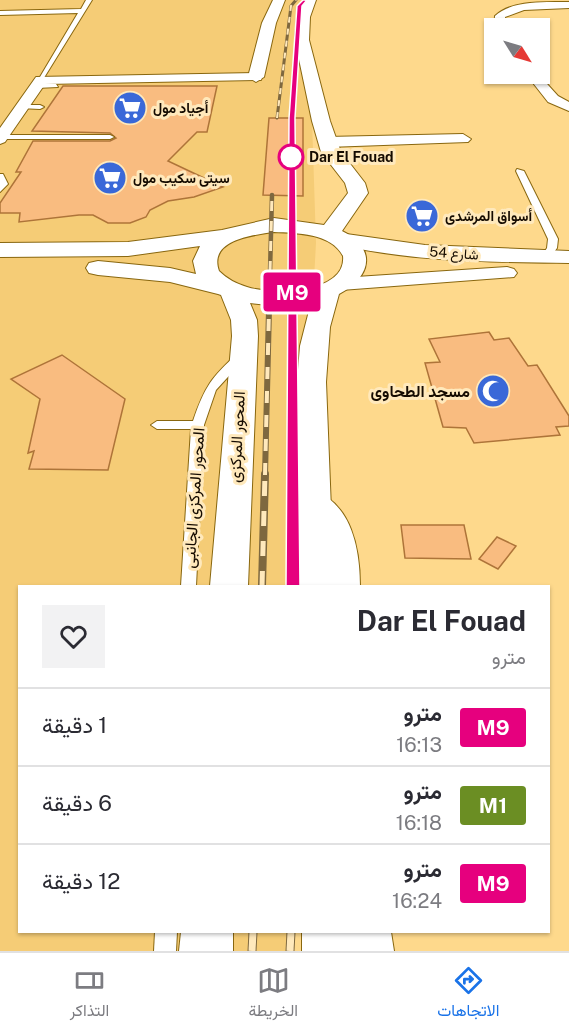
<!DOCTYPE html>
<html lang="ar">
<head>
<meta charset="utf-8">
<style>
  :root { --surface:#fff; --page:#f2f2f3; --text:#2b2b33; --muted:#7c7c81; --line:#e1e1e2; --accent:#1a73e8 }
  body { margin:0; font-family:"Public Sans",Vazirmatn,sans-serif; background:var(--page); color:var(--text); direction:rtl; height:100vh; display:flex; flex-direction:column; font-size:22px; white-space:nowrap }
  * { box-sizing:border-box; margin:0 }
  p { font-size:20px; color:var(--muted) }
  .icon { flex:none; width:33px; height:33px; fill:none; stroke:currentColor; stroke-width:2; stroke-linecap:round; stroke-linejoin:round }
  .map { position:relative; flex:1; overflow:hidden; direction:ltr }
  .sheet { position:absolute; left:18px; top:585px; width:532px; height:348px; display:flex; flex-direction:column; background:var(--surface); border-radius:0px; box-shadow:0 2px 4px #0004; direction:rtl }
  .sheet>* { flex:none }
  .badge { padding:0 12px; border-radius:4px; font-size:21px; line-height:39px }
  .needle { width:39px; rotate:127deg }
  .controls { position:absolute; left:484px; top:18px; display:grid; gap:12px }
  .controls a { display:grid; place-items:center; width:66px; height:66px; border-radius:0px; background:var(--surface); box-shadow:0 2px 4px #0004; font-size:30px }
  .map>.badge { position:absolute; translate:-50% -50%; box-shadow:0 0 0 3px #fff }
  .round { display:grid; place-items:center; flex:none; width:63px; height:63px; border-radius:0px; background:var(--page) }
  .summary { display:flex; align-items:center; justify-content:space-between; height:102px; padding:0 24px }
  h1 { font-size:28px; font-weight:700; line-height:45px }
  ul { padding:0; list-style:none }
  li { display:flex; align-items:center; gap:18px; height:78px; padding:0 24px; border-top:2px solid var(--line) }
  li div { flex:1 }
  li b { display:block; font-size:22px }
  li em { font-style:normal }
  li .badge { min-width:66px; font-weight:700; text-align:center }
  .menu { display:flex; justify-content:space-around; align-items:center; height:84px; border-top:2px solid var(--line); background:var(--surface); font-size:16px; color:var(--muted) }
  .menu a { display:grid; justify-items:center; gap:3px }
  .menu .active { color:var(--accent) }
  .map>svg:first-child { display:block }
  .built { fill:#f5cc76 }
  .building { fill:#f9bc80; stroke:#ae7439; stroke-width:1.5 }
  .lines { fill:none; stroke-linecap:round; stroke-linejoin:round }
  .lane-casing { stroke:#89670f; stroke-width:2 }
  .street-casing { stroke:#89670f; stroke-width:2 }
  .secondary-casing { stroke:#89670f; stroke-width:2 }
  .lane { fill:#fff; fill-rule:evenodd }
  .street { fill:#fff; fill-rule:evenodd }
  .secondary { fill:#fff; fill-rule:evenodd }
  .rail-far4-casing { stroke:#7e683f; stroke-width:3 }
  .rail-far3-casing { stroke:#7e683f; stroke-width:4.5 }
  .rail-far2-casing { stroke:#7e683f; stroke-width:6 }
  .rail-far1-casing { stroke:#7e683f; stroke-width:8 }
  .rail-casing { stroke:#7e683f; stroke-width:9 }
  .rail-far4 { stroke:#ffe9bc; stroke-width:2; stroke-dasharray:6; stroke-linecap:butt }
  .rail-far3 { stroke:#ffe9bc; stroke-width:3; stroke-dasharray:10; stroke-linecap:butt }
  .rail-far2 { stroke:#ffe9bc; stroke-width:4; stroke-dasharray:12; stroke-linecap:butt }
  .rail-far1 { stroke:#ffe9bc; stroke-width:5; stroke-dasharray:15; stroke-linecap:butt }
  .rail { stroke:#ffe9bc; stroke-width:7; stroke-dasharray:20; stroke-linecap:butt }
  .line { fill:#e6007e; stroke:#fff; stroke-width:1.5 }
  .stop-dot { fill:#fff; stroke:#e6007e; stroke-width:3 }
  .labels { text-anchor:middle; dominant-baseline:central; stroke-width:6; stroke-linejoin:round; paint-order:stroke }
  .far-poi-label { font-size:14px; font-weight:bold; fill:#150b00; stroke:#ffe9bc; text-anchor:start }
  .far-stop-label { font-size:14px; font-weight:bold; fill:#150b00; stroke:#ffe9bc; text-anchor:start }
  .far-street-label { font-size:14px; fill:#150b00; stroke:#ffe9bc }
  .poi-label { font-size:16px; font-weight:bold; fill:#150b00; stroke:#ffe9bc; text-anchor:end }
  .street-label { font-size:16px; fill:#150b00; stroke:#ffe9bc }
</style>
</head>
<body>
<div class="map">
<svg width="569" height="951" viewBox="0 0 569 951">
  <rect width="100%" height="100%" fill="#fed98c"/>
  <path class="built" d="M0,0H313L310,6L309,27L316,243L297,586H20V932H292V951H0Z"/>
  <g class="building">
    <path d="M63,86H217L207,132H197L168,161L223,187L194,197L168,201L150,210L146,217L130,223H108L93,215H79L19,222L20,213H0V203L21,172H16L33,141H110L116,138L110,133L32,131Z"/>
    <path d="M269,118H303V196L263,195Z"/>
    <path d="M489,332L494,340L509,338L528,366L537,365L569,416V426L556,427L560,435L474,443L466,428L443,427L425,363L440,362L429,339Z"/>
    <path d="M62,355L125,399L108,470L29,469L34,451L28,453L40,399L11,379Z"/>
    <path d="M401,525H464L471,559L405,558Z"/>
    <path d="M497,537L516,546L498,569L479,559Z"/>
  </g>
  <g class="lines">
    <g class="lane-casing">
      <g id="lane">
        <path d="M86,0H92L42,81L37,82L78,13L0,15V11L81,9Z"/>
        <path d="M56,84L58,87L36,88L33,86L36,84Z"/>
        <path d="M21,105H40L44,107L40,109L19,108V106Z"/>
        <path d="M0,135H110L114,137L110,139H1Z"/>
        <path d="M517,169L524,171L558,239L557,248L549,259L541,257L547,248L548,239L516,171Z"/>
        <path d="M0,174H3L8,184L0,192Z"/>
        <path d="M242,352L248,355L216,390L204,425L196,586H181L191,429H157L151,425L157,421H193C205,386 211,378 238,353Z"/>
        <path d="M155,932H177L176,951H154Z"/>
      </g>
    </g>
    <g class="street-casing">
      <g id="street">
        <path d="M560,2H569V8L524,10L505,17V28H494L495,16C511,1 540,2 560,2Z"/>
        <path d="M256,73L262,77L261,80L45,84L5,142L0,144V128L36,77Z"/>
        <path d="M526,74H538L558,96L569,102V111L548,102Z"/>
        <path d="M463,134L471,139L468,142L327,147L319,142L327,137Z"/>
        <path d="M339,233L425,245L569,251V263C491,262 409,262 332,243L330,239L332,235Z"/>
        <path d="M507,267L514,269L517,273L514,277L341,290L334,288L331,284L334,280L341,278Z"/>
        <path d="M311,490C352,502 360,550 360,586H330L328,549L322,529L297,500L301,493Z"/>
        <path d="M348,932H391L394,951H350Z"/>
      </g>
    </g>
    <g class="secondary-casing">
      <g id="secondary">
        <path d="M273,0H285L276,23L264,77L256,82L248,77L262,23Z"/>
        <path d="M304,0H316L310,17L309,40L330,121L341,152L365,183L368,193L342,231C378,249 371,277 339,294L330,327L326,382L334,586H296L297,382L300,346L311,303L277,306L250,303L257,320L258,336L248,586H210L232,336L231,320L221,295L218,294L170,282L98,275L89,273L86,268L89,263L98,261L170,268L196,274L193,261L200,246L128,256L0,257V243L128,242L222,230L274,218L324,225L348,193L345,183L321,152L312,121L295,40L297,17ZM274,232C297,233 331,233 343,256C347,294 272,295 247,287C237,284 227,279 219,271C208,240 253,235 274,232Z"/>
        <path d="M181,932H233V951H179Z"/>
        <path d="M302,932H354L356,951H302Z"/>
      </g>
    </g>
    <use href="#lane" class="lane"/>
    <use href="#street" class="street"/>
    <use href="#secondary" class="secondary"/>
    <g class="rail-far4-casing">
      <g id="rail-far4">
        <path d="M277,118L291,6L296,0"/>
        <path d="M292,118L300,6L305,0"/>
      </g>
    </g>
    <g class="rail-far3-casing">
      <g id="rail-far3">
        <path d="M291,196L292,311"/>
        <path d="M269,311L272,195"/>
      </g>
    </g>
    <g class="rail-far2-casing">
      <g id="rail-far2">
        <path d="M292,309V475"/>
        <path d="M265,475L269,309"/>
      </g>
    </g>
    <g class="rail-far1-casing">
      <g id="rail-far1">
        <path d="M292,474L293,586"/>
        <path d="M262,586L265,474"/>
      </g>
    </g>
    <g class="rail-casing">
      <g id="rail">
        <path d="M252,951L253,932"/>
        <path d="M290,951L291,932"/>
      </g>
    </g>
    <use href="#rail-far4" class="rail-far4"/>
    <use href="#rail-far3" class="rail-far3"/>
    <use href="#rail-far2" class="rail-far2"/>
    <use href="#rail-far1" class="rail-far1"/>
    <use href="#rail" class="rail"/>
  </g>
  <path class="line" d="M303,0H307L302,6L295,118L300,586L293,592L286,586L289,118L297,6Z"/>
  <defs>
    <g id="supermarket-disc" transform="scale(1.725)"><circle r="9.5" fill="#3a68d8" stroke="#ffe9bc"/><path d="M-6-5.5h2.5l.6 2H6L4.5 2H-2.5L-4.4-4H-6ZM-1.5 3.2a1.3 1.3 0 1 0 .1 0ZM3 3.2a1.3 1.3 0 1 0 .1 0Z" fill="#fff"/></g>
    <g id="mosque-disc" transform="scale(1.725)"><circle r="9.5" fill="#3a68d8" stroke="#ffe9bc"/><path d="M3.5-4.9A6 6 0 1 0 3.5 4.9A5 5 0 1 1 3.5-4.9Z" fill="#fff"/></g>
  </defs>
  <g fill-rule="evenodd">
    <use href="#supermarket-disc" x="130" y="108"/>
    <use href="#supermarket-disc" x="110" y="178"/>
    <use href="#supermarket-disc" x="422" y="216"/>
    <use href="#mosque-disc" x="493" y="391"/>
  </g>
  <circle class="stop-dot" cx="291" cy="157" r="12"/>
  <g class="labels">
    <g class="far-poi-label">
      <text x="153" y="108">أجياد مول</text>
      <text x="133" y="178">سيتى سكيب مول</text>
      <text x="445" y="216">أسواق المرشدى</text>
    </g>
    <g class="far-stop-label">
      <text x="309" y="157">Dar El Fouad</text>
    </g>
    <g class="far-street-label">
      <text transform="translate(454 253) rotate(4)">شارع 54</text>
    </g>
    <g class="poi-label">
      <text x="470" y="391">مسجد الطحاوى</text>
    </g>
    <g class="street-label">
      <text transform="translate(237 437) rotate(-87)">المحور المركزى</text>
      <text transform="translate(194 498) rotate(-86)">المحور المركزى الجانبى</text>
    </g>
  </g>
</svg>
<div class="controls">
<a><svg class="needle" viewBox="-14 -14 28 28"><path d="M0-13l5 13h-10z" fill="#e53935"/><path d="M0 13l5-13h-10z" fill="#7c7c81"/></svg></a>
</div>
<b class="badge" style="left:292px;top:292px;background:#e6007e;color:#fff">M9</b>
<section class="sheet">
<div class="summary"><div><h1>Dar El Fouad</h1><p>مترو</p></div><a class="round"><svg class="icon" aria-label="heart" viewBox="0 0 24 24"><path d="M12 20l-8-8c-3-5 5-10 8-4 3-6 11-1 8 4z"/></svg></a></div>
<ul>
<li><span class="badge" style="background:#e6007e;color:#fff">M9</span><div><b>مترو</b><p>16:13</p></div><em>1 دقيقة</em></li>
<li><span class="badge" style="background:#6b8e23;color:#fff">M1</span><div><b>مترو</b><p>16:18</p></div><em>6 دقيقة</em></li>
<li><span class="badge" style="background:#e6007e;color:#fff">M9</span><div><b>مترو</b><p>16:24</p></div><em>12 دقيقة</em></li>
</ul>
</section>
</div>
<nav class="menu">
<a class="active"><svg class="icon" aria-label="directions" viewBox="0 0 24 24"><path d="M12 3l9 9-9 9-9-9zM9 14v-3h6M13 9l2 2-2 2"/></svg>الاتجاهات</a>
<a><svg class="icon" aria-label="map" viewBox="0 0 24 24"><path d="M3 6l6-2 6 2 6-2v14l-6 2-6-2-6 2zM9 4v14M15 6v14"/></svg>الخريطة</a>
<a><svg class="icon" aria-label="tickets" viewBox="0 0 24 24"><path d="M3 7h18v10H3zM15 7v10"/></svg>التذاكر</a>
</nav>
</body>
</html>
